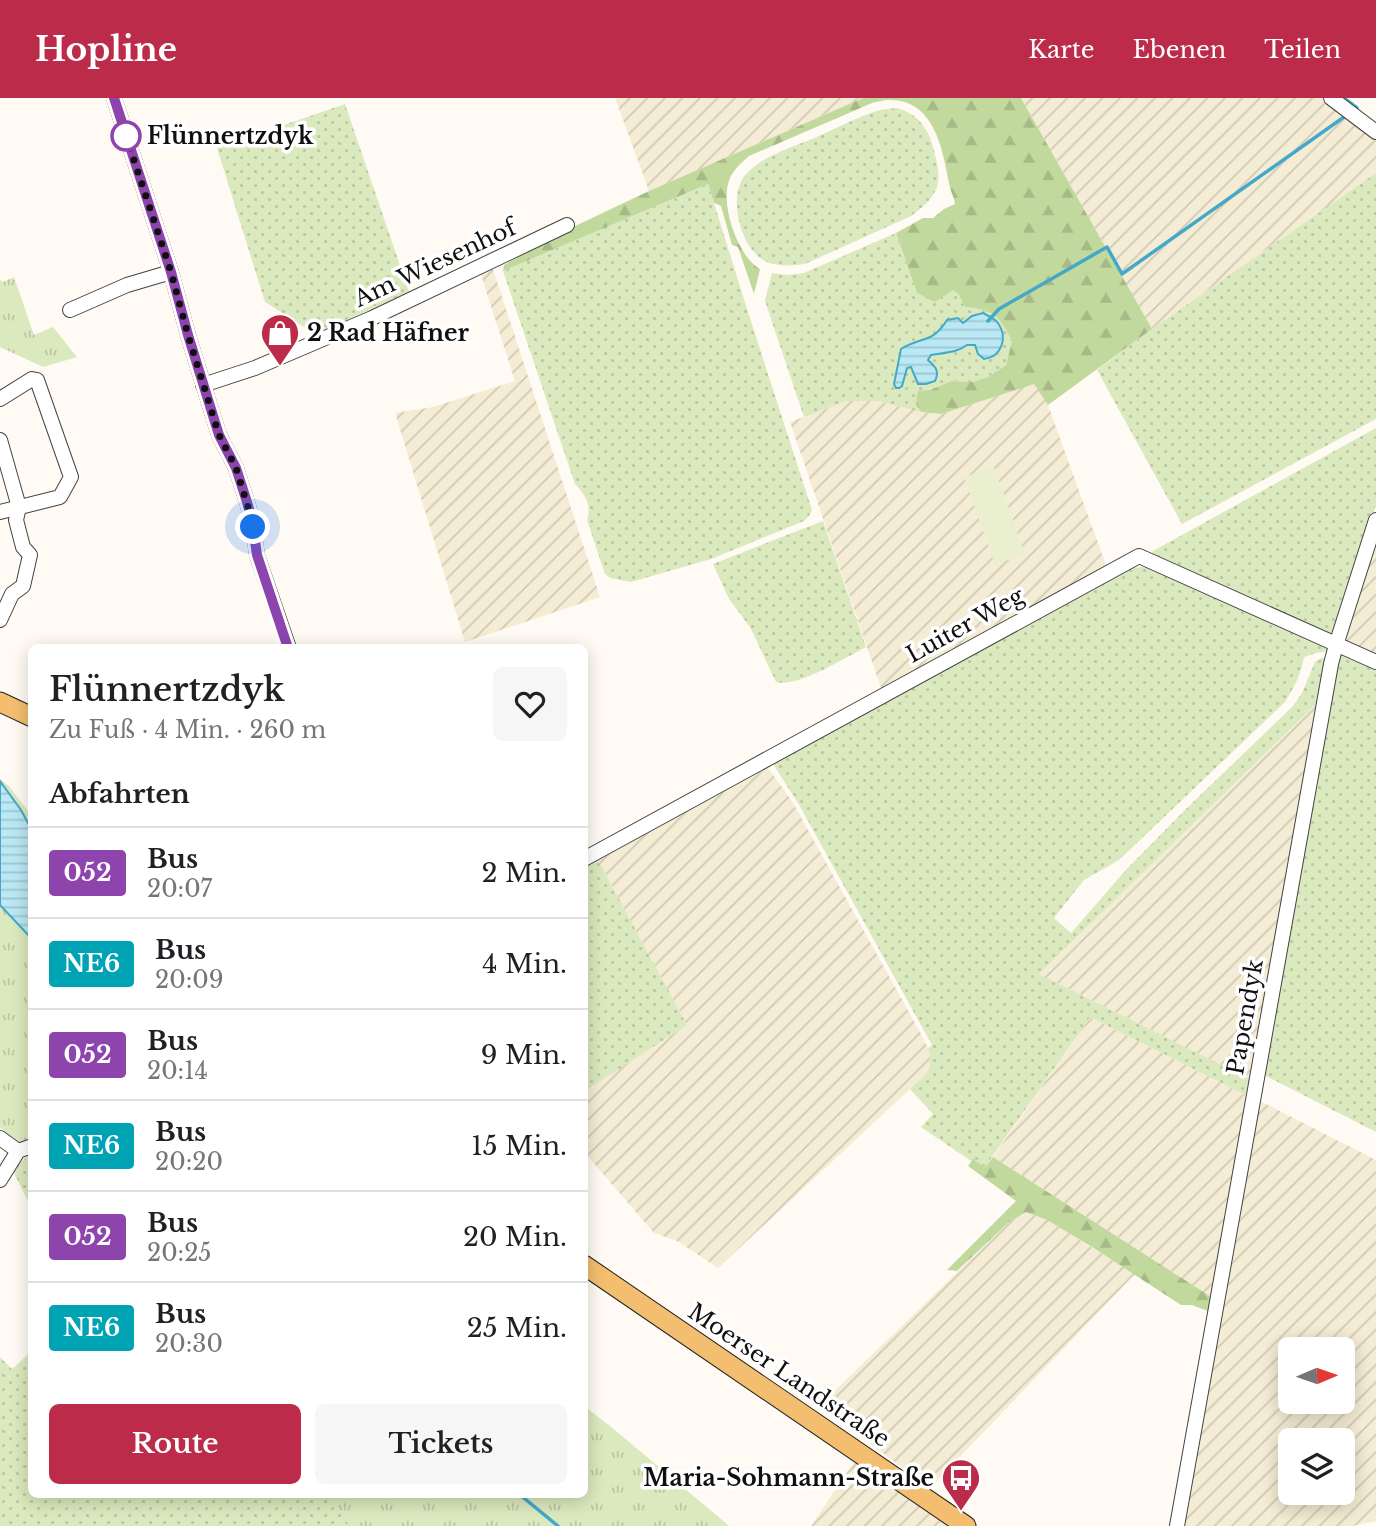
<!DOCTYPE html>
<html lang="de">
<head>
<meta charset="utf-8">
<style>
  :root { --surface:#fff; --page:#f6f6f6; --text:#202124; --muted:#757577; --line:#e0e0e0; --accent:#bc2c4a }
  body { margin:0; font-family:"Libre Baskerville",serif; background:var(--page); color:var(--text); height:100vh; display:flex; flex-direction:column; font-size:26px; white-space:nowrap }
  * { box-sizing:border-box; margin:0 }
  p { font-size:23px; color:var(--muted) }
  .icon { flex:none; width:38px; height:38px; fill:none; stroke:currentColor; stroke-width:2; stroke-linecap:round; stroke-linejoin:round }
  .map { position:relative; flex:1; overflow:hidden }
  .sheet { position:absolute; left:28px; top:546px; width:560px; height:854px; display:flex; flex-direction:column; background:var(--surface); border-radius:10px; box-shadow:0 4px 18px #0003 }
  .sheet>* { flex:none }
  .badge { padding:0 14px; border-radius:5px; font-size:24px; line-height:46px }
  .needle { width:46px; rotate:88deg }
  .fabs { position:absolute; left:1278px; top:1239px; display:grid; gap:14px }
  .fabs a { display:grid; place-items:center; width:77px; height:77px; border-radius:10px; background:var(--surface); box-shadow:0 4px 18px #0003; font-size:35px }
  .you { position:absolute; width:35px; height:35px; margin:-18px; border:5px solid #fff; border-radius:50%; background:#1a73e8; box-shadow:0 0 0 10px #1a73e833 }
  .map>.badge { position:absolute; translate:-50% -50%; box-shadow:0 0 0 4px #fff }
  h2 { padding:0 21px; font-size:26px; line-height:63px }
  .round { display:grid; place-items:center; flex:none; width:74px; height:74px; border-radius:10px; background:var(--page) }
  .headline { display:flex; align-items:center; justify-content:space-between; height:119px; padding:0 21px }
  h1 { font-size:33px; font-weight:600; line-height:52px }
  .button { display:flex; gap:14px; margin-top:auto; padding:14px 21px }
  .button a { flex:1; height:80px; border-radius:10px; background:var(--accent); color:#fff; font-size:28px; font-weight:600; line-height:80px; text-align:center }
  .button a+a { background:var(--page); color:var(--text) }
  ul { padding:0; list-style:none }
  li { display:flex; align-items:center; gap:21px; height:91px; padding:0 21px; border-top:2px solid var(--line) }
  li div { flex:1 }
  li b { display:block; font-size:26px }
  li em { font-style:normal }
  li .badge { min-width:77px; font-weight:700; text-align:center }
  header { display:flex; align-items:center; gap:42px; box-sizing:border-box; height:98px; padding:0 35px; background:var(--accent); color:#fff }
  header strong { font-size:33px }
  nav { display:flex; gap:38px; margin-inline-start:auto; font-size:24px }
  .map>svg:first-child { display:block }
  .farmland { fill:url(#farmland-furrows); fill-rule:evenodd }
  .grass { fill:url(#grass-dots) }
  .forest { fill:url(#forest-firs) }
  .park { fill:url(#park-tufts) }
  .pitch { fill:#eaf0cf }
  .water { fill:url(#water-rules); stroke:#44a8c9; stroke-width:2 }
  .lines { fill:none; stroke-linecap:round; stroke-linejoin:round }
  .stream { stroke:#44a8c9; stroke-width:3.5 }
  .minor-casing { stroke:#434343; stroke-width:16 }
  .major-casing { stroke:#212121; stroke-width:21 }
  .minor { stroke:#fff; stroke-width:14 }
  .major { stroke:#f3be6f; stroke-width:19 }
  .line-casing { stroke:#fff; stroke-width:16 }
  .line { stroke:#8e44ad; stroke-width:10 }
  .walk { stroke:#101010; stroke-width:7; stroke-dasharray:0 12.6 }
  .stop-dot { fill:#fff; stroke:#8e44ad; stroke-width:3.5 }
  .labels { text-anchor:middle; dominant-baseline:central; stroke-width:7; stroke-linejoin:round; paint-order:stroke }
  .stop-label { font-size:23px; font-weight:bold; fill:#101010; stroke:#fff; text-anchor:start }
  .street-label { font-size:23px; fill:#101010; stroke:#fff }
  .poi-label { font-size:23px; font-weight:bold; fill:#101010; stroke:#fff; text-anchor:start }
</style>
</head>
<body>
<header>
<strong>Hopline</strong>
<nav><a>Karte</a><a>Ebenen</a><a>Teilen</a></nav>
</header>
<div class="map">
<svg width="1376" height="1428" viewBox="0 0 1376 1428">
  <defs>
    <pattern id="farmland-furrows" width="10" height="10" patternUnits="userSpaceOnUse" patternTransform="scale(1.75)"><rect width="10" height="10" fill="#f4ecd4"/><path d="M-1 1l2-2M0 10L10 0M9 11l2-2" fill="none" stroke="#d0c9b5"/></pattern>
    <pattern id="grass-dots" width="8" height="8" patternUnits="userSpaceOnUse" patternTransform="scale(1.75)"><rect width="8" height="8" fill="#dbe9be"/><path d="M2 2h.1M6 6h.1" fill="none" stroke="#bbc7a2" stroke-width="1.8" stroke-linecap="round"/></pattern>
    <pattern id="forest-firs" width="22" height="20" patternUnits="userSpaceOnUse" patternTransform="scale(1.75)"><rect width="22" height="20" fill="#c2d99d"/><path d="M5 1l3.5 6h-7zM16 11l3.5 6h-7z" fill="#a6b986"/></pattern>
    <pattern id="park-tufts" width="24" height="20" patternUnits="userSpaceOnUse" patternTransform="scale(1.75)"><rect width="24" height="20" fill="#dbe9be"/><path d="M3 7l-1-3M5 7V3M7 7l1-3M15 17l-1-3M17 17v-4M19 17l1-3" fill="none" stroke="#bbc7a2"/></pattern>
    <pattern id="water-rules" width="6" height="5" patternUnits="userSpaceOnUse" patternTransform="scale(1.75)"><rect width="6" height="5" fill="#bae8f4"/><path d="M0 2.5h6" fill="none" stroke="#9fc6d0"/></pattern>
  </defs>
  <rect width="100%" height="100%" fill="#fffbf4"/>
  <g class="farmland">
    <path d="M615,0H863L649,93Z"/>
    <path d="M1021,0H1321L1344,18L1121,176Z"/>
    <path d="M1345,19L1376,37V75L1152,231L1121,177Z"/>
    <path d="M492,168L600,499L465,544L395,315L433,309L515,283L480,174Z"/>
    <path d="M1035,285L1048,307L1107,470L882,593L790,324L847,303H879L921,314L941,316Z"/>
    <path d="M1376,437V558L1341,543Z"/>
    <path d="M1322,600L1254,983L1039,876Z"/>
    <path d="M768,670L792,703L921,936L928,950L931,962V968L927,975L910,991L718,1170L677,1143L654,1135L585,1055L584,993L687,927L598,762Z"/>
    <path d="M1090,919L1251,1000L1216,1202L993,1059Z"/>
    <path d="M1260,1003L1376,1062V1423L1353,1428H1183ZM1290,1251H1342V1304H1290ZM1290,1342H1342V1395H1290Z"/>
    <path d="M1026,1114L1047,1122L1135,1176L930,1390L819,1308L1009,1124Z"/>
    <path d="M856,1361L954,1428H811Z"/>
  </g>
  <g class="grass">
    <path d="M345,6L409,194L315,236L265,204L217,50Z"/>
    <path d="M897,10C923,18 931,36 936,61C938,70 940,79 937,89C932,102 922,110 911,118L805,166C793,168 775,169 763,162C740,148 727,97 746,76C762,58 795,48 817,39C836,30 856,20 876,13C883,11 890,11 897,10Z"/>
    <path d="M1376,75V321L1182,426L1097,272L1152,231Z"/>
    <path d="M708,86L747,211L812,412L809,418L804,423L711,461L631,484L610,480L605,476L587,422C592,408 585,396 575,386L503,173Z"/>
    <path d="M896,135L917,195L953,192L959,197L965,209C994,212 999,218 1012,243L1006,267L988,279L972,284L951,283L929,292L916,306L921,314L879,303H847L804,319L765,203L772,175L788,177L804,175Z"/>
    <path d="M1376,330V407L1332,539L1151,456L1153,453Z"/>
    <path d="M823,423L866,549C846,559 798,590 776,584L750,529L729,501L713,466Z"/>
    <path d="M1143,469L1157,472L1329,548L1327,553L1316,555L1304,559C1301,577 1294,589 1285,604L1119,762L1084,782L1054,820L1071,835L1125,773L1183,714L1293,608L1302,595L1315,564L1321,560H1330L1322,600L1039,876L1254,983L1251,1000L1090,919L985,1069L973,1061L971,1063L921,1029L933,1016L910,991C926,975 935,974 928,950L932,947L798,705L773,666L997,541L1129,470Z"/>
    <path d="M1339,555L1376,571V1034L1264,977Z"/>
    <path d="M771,664L767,670L598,762L687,927L585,993V767Z"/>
    <path d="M31,1056V1109L12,1071Z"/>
    <path d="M31,1254L32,1396H584L585,1309L611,1329L729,1428H0V1259L12,1271Z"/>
  </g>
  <g class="forest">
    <path d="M863,0H1021L1152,231L1048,307L1034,286L941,316L921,314L916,306L918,293L930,292L951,283L972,284L988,279L1006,267L1012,243C999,218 994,212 965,209L959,197L953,192L935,204L917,195L896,135L923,120H933L944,111L955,106C954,98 950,93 949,85C943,52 934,0 888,2C883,2 877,4 872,5L749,58C741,65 732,73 729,83C720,107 738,159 760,171L754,196L738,149L732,147L721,108L714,105L708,86L503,173L504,167L571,130L649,93Z"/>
    <path d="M993,1059L1216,1202L1213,1215L1192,1207H1181L1092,1149L1047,1122L1026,1114L1009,1124L957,1173L947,1172L1016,1103L968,1068L973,1061L985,1069Z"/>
  </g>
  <g class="park">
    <path d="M14,179L34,237L53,229L77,259L43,269L0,249V182L3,184Z"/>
    <path d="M0,681L9,688L31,717V1051L0,1030Z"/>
    <path d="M585,1309L611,1329L729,1428H350L325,1397L584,1396Z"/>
  </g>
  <path class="pitch" d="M994,369L1025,456L995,467L964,379Z"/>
  <g class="water">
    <path d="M983,215C987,217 995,221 998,225C1008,239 1002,259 984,261L978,256L975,247H967C955,256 944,254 931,257L928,262C935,269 940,272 935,283L926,286H918L911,269L907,270L902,288L899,290H896L894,286L901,251C922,238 932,246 947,222L958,220L963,225L972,218Z"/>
    <path d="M0,683L21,712L28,725L31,727V840L0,807Z"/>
  </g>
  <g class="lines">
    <g class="stream">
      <path d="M1344,0L1357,10"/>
      <path d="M988,223L999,211L1107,149L1122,176L1344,19"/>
      <path d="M519,1396L558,1428"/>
    </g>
    <g class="minor-casing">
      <g id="minor">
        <path d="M114,0L171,174L188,237L219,337L236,370L247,404L252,422L257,457L289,550"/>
        <path d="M1331,0L1376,34"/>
        <path d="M70,212L127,187L171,174"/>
        <path d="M203,287L255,270L372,220L567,127"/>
        <path d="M0,301L32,281L37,282L71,379L60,399L0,414"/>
        <path d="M0,342L19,409L16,422L23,449L30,457L23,488L12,496L0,522"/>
        <path d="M584,761L1139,458L1376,564"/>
        <path d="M0,1040L18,1053"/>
        <path d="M0,1082L18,1053L32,1048"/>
        <path d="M1177,1428L1331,566L1336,547L1376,422"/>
      </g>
    </g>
    <g class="major-casing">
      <g id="major">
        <path d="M0,604L32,619"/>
        <path d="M584,1167L966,1428"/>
      </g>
    </g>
    <use href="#minor" class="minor"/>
    <use href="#major" class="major"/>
  </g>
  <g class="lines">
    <g class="line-casing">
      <path id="line" d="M114,0L171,174L188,237L219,337L236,370L247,404L252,422L257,457L288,550"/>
    </g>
    <use href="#line" class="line"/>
    <path class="walk" d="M126,38L171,174L188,237L219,337L236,370L252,422L253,429"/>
  </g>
  <defs>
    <g id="shop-pin" transform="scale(2.0125)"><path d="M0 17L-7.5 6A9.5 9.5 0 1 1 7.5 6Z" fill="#bc2c4a" stroke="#fff"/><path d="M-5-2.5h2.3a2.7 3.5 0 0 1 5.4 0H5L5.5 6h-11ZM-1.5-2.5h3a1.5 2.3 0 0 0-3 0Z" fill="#fff"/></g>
    <g id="bus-pin" transform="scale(2.0125)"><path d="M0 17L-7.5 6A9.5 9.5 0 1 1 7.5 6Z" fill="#bc2c4a" stroke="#fff"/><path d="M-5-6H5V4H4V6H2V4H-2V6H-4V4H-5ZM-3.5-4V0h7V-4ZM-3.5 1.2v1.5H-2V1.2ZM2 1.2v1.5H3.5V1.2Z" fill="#fff"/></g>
  </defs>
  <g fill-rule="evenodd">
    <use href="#shop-pin" x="280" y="235"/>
    <use href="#bus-pin" x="961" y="1380"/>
  </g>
  <circle class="stop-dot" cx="126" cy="38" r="14"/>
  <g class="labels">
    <g class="stop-label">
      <text x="147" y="38">Flünnertzdyk</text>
    </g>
    <g class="street-label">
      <text transform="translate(435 165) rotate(-25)">Am Wiesenhof</text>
      <text transform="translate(965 527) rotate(-29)">Luiter Weg</text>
      <text transform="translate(1245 919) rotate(-80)">Papendyk</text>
      <text transform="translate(789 1277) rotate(34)">Moerser Landstraße</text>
    </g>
    <g class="poi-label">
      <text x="307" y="235">2 Rad Häfner</text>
      <text x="934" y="1380" text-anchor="end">Maria-Sohmann-Straße</text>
    </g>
  </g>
</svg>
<div class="fabs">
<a><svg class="needle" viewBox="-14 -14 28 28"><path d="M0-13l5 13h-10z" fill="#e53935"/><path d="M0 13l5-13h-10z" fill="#757577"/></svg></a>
<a><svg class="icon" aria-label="layers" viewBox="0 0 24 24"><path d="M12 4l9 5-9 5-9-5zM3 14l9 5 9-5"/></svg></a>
</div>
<div class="you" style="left:253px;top:429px"></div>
<section class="sheet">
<div class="headline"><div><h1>Flünnertzdyk</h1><p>Zu Fuß · 4 Min. · 260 m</p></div><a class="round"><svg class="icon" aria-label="heart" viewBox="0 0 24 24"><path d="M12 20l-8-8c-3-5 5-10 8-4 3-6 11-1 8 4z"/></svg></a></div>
<h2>Abfahrten</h2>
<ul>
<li><span class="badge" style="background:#8e44ad;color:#fff">052</span><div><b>Bus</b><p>20:07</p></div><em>2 Min.</em></li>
<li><span class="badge" style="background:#00a3b4;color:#fff">NE6</span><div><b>Bus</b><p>20:09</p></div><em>4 Min.</em></li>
<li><span class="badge" style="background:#8e44ad;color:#fff">052</span><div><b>Bus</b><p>20:14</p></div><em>9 Min.</em></li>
<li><span class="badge" style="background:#00a3b4;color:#fff">NE6</span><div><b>Bus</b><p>20:20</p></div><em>15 Min.</em></li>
<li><span class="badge" style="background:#8e44ad;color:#fff">052</span><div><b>Bus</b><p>20:25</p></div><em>20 Min.</em></li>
<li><span class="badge" style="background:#00a3b4;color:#fff">NE6</span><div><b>Bus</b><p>20:30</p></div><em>25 Min.</em></li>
</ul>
<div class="button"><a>Route</a><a>Tickets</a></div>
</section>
</div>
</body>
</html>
